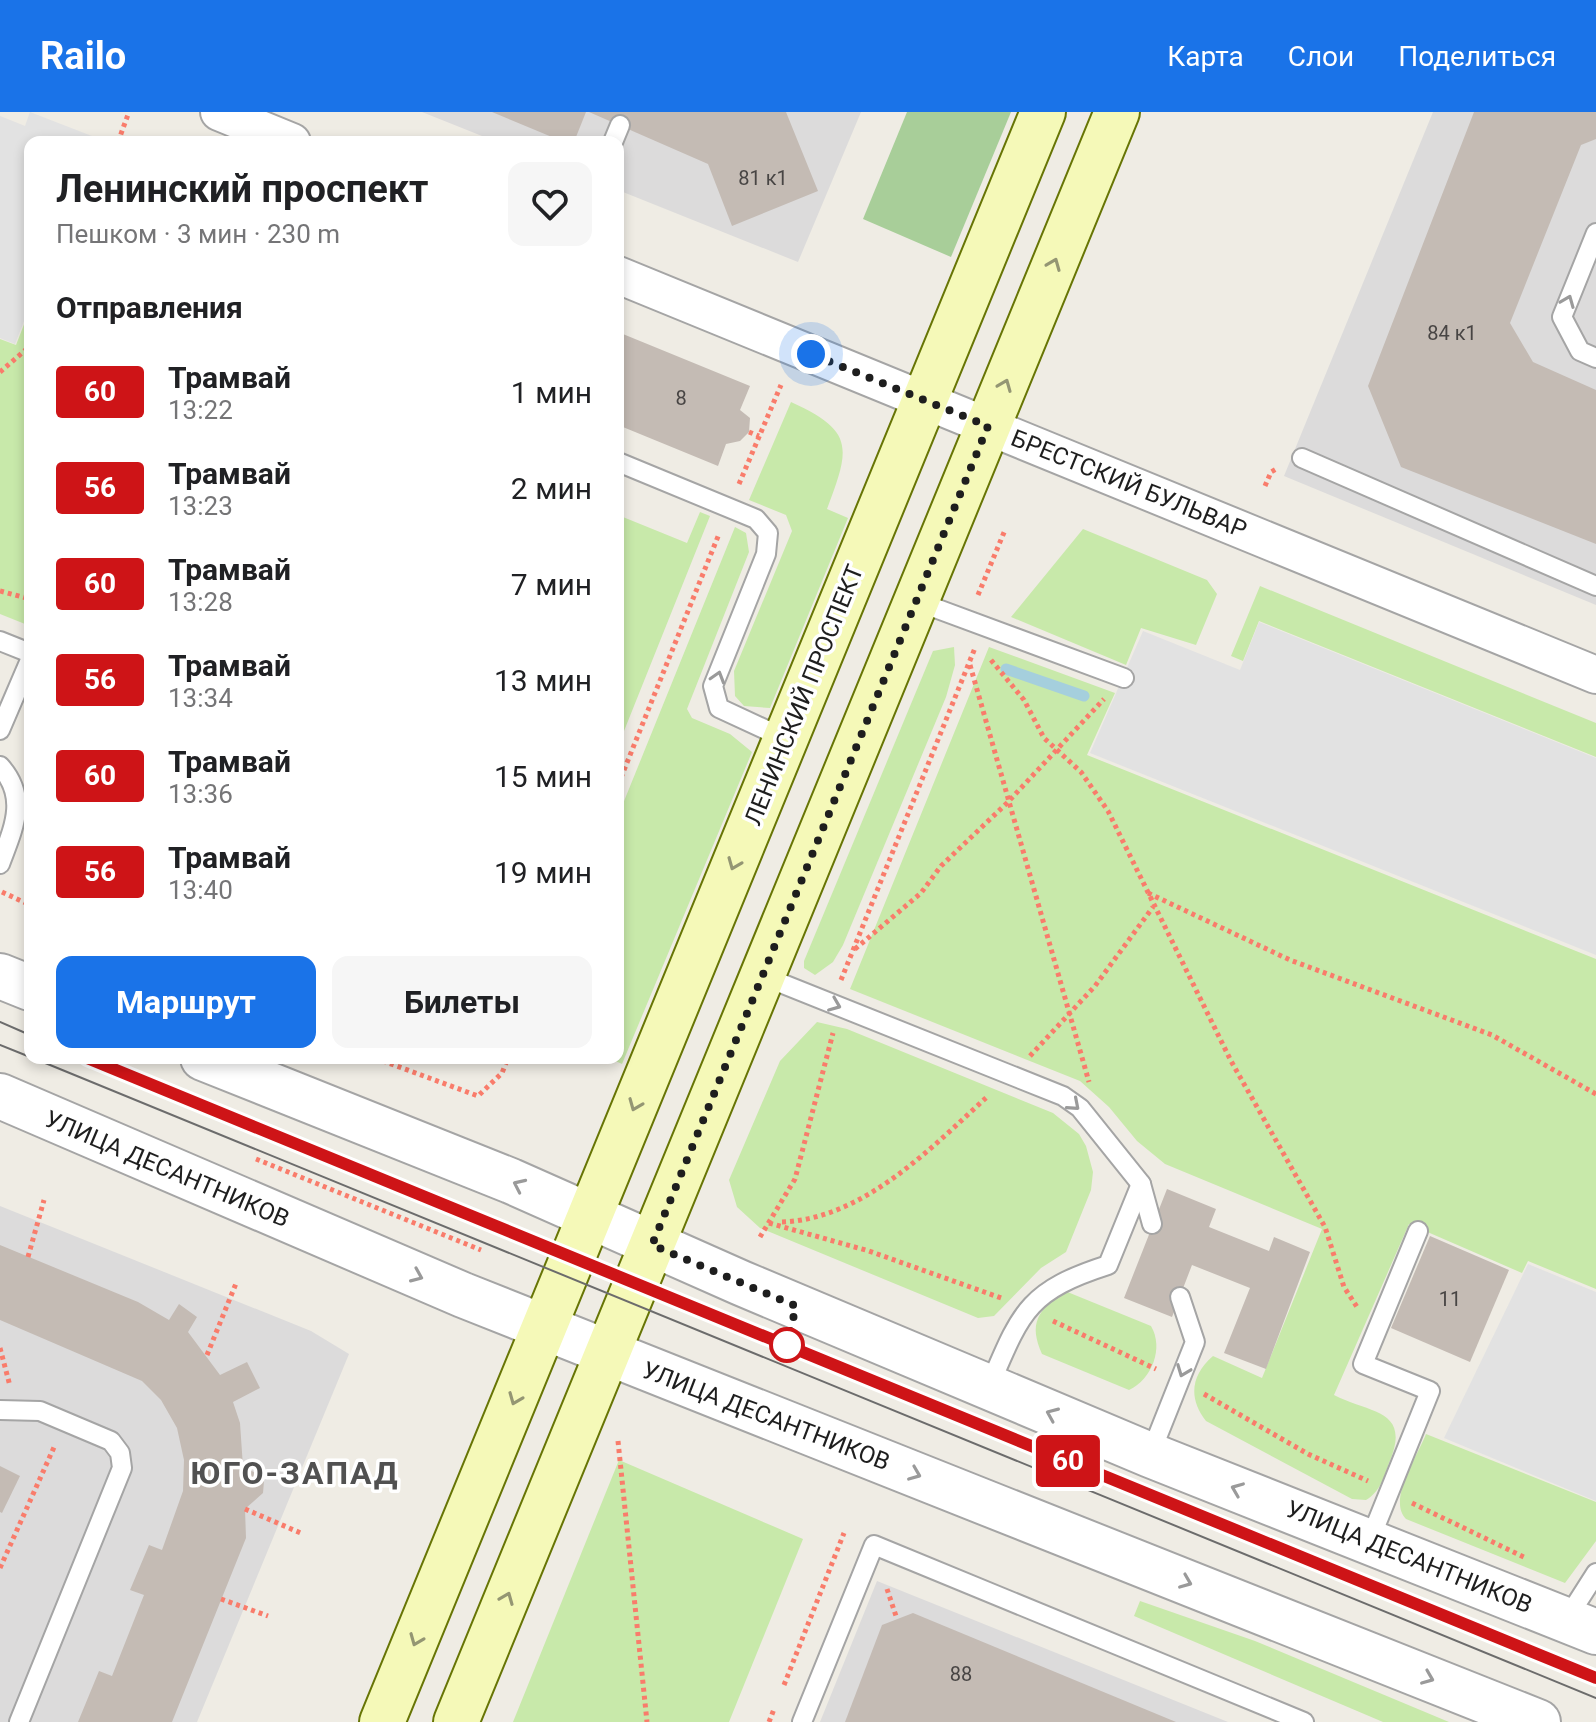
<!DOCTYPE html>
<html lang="ru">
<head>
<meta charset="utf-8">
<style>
  :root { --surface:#fff; --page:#f6f6f6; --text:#202124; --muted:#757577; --accent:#1a73e8 }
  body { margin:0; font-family:Roboto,sans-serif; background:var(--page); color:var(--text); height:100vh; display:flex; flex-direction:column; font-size:30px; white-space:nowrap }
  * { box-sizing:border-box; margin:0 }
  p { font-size:26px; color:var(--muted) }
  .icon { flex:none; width:44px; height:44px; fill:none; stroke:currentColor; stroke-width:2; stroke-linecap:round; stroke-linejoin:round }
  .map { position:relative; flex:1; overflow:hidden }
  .sheet { position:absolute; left:24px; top:24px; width:600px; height:928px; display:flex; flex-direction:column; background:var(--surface); border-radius:16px; box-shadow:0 4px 12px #0003 }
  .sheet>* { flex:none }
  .badge { padding:0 16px; border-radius:6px; font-size:28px; line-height:52px }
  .you { position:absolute; width:40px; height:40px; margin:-20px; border:6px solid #fff; border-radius:50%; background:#1a73e8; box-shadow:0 0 0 12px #1a73e833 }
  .map>.badge { position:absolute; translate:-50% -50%; box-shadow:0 0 0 4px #fff }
  h2 { padding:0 32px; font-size:30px; line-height:72px }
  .round { display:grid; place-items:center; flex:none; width:84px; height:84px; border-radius:16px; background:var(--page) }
  .overview { display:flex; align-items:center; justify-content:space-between; height:136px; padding:0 32px }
  h1 { font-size:38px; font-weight:700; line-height:60px }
  .primary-button { display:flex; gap:16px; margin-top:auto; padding:16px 32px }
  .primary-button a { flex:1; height:92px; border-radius:16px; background:var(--accent); color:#fff; font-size:32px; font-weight:700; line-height:92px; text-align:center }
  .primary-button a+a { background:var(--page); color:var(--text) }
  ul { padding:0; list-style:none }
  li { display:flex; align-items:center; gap:24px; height:96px; padding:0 32px }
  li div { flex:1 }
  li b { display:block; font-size:30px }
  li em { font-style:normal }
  li .badge { min-width:88px; font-weight:700; text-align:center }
  header { display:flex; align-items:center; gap:48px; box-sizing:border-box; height:112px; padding:0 40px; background:var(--accent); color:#fff }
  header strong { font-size:38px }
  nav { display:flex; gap:44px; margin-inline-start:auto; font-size:28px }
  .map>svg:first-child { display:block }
  .residential { fill:#dcdbdb }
  .grass { fill:#c8e9aa }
  .forest { fill:#a8ce99 }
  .parking { fill:#e2e2e2 }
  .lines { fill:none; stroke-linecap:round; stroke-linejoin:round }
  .stream { stroke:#a5cfdd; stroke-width:11 }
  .building { fill:#c4bbb4 }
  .service-casing { stroke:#a5a5a5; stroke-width:22 }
  .minor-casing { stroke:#a5a5a5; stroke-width:40 }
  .tertiary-casing { stroke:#a5a5a5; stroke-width:48 }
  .secondary-casing { stroke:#677505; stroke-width:48 }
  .path { stroke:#f97c6b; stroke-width:5; stroke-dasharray:4 4; stroke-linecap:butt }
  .service { stroke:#fff; stroke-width:18 }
  .minor { stroke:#fff; stroke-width:36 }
  .tertiary { stroke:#fff; stroke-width:44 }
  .secondary { stroke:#f5f9b8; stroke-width:44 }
  .tram { stroke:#6c6c6c; stroke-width:2 }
  .oneway { stroke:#949673 }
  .oneway2 { stroke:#9a9a9a }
  .line-casing { stroke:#fff; stroke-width:18 }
  .line { stroke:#ce1417; stroke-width:12 }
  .walk { stroke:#1e1e1e; stroke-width:8; stroke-dasharray:0 14.4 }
  .stop-dot { fill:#fff; stroke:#ce1417; stroke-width:4 }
  .labels { text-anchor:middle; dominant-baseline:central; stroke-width:7; stroke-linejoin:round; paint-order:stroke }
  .number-label { font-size:20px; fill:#484544 }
  .street-label { font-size:24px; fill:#1e1e1e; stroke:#fff }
  .district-label { font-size:32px; font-weight:bold; letter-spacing:2px; fill:#515151; stroke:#fff }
</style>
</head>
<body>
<header>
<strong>Railo</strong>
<nav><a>Карта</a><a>Слои</a><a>Поделиться</a></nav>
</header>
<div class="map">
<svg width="1596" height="1610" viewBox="0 0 1596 1610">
  <rect width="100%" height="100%" fill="#efece4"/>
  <g class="residential">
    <path d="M422,0H861L798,150L618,78V30H497Z"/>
    <path d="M1433,0H1596V493L1284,364Z"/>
    <path d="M0,1094L311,1219L349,1242L197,1610H0Z"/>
    <path d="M877,1469L1228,1610H820Z"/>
  </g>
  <g class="grass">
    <path d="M30,197V514L0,502V227L16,233Z"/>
    <path d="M791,290C855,319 850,336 827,397L848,406L770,596L744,594L735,584L734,559L792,419L786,403L749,388Z"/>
    <path d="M700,400L710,404L618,634V403L687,431Z"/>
    <path d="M735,415L746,421L749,440L687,597L692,606L730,622L752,640L622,952L609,946H618V704Z"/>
    <path d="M1083,417L1207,468L1217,482L1196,533L1141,516L1126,553L1011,505Z"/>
    <path d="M1260,474L1596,611V645L1259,509L1243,549L1231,544Z"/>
    <path d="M954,535L955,553L946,585L843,833L833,850L815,863L804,856V849L933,539Z"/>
    <path d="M989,535L1115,581L1087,643L1596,847V1177L1528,1149L1522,1161L1409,1112L1334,1283C1371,1302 1412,1297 1389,1351C1384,1365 1380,1380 1366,1388L1352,1387L1206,1309C1188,1286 1191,1263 1213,1244L1262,1266L1322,1117L1165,1052L1137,1029L1109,995L1080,969L850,877Z"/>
    <path d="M817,910L847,917L1053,1001L1079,1022L1086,1034L1093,1060L1091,1078L1066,1140L1041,1156L994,1204L978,1206L760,1116L737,1095L729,1068L780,949Z"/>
    <path d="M1065,1179L1151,1214C1164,1236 1152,1267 1129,1278L1042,1242C1028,1211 1038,1198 1065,1179Z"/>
    <path d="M1426,1322L1596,1390V1429L1565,1471L1406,1407C1387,1388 1418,1343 1426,1322Z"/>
    <path d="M619,1348L803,1427L729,1610H513Z"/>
    <path d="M1140,1489L1255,1529L1449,1610H1383L1134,1504Z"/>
  </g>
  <path class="forest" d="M907,0H1011L951,145L863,107Z"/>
  <g class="parking">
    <path d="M30,0L97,26L95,30H30V194L15,232L0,226V4L25,14Z"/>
    <path d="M1259,510L1596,646V843L1090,641L1143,519L1240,558Z"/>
    <path d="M1528,1152L1596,1180V1389L1444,1326Z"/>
  </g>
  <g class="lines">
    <path class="stream" d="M1006,557L1084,584"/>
  </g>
  <g class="building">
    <path d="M492,0H586L574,30H564Z"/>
    <path d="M589,0H786L818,79L732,114L708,52Z"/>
    <path d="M1474,0H1596V27L1581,33L1510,211L1533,250L1596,278V432L1401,355L1368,274Z"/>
    <path d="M618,220L750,274L740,298L750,306L749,320L740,329L726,332L718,354L618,313Z"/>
    <path d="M1167,1077L1216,1097L1209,1115L1269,1139L1274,1125L1310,1140L1266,1257L1224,1241L1250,1176L1192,1153L1172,1205L1124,1186Z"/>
    <path d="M1430,1124L1509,1158L1470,1250L1391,1216Z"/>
    <path d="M0,1133L138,1190L169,1208L179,1192L197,1205L188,1220L220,1263L247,1250L260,1276L233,1290L240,1311L243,1355L260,1363L264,1369L263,1381L245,1397L246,1426L172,1610H78L99,1559L112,1564L144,1483L130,1478L149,1433L162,1438L183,1379L184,1348L177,1316L161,1288L142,1269L0,1208Z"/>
    <path d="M0,1354L20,1364L2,1401L0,1400Z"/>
    <path d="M913,1501L1176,1610H845L882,1513Z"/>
  </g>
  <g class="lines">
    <g class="service-casing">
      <g id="service">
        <path d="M613,30L620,13"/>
        <path d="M1596,121L1562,205L1580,239L1596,246"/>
        <path d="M1302,346L1596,474"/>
        <path d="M618,350L756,407L768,421L766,442L713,574L719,596L786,627"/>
        <path d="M916,489L1124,566"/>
        <path d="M0,529L30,541"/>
        <path d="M0,618L30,548"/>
        <path d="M0,654C29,686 13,717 0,752"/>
        <path d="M763,864L1063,984L1080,996L1141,1072L1152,1112"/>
        <path d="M989,1275C1021,1200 1027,1179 1108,1153L1141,1072"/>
        <path d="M0,1298L40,1299L111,1329L120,1341L122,1356L19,1610"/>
        <path d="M1150,1343L1195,1230L1180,1185"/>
        <path d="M1369,1430L1430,1279L1363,1252L1418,1119"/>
        <path d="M1566,1508L1596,1461"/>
        <path d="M802,1610L874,1433L1304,1610"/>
      </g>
    </g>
    <g class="minor-casing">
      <g id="minor">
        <path d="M219,0L292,30"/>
        <path d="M618,163L1596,563"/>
      </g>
    </g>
    <g class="tertiary-casing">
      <g id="tertiary">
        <path d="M0,864L30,876"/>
        <path d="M203,946L511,1069L741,1171L1150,1343L1596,1520"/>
        <path d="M0,984L463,1183L1538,1610"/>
      </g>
    </g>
    <g class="secondary-casing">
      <g id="secondary">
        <path d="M382,1610L1043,0"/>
        <path d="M456,1610L1117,0"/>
      </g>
    </g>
    <g class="path">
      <path d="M118,30L129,0"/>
      <path d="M0,260L30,234"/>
      <path d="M749,320L759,324"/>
      <path d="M739,372L781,273"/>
      <path d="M1265,374L1271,360L1278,356"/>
      <path d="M0,479L30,487"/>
      <path d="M978,483L1005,418"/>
      <path d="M991,548L1024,588L1044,626L1081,660L1108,699L1231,949L1325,1115L1344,1175L1357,1195"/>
      <path d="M970,553L1089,970"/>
      <path d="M618,673L719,422"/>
      <path d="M2,780L30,793"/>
      <path d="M1148,781L1290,848L1492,923L1596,982"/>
      <path d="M855,837L921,781L941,754L1007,691L1104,587"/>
      <path d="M841,868L975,536"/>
      <path d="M1030,944L1095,874L1153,795"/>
      <path d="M375,946L478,984L502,961L508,946"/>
      <path d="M256,1047L481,1138"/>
      <path d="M782,1110C864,1107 932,1035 988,984"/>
      <path d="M769,1111L869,1139L1004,1187"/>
      <path d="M760,1125L795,1067L833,921"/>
      <path d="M28,1145L44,1088"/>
      <path d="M1053,1209L1156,1257"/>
      <path d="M0,1236L10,1274"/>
      <path d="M207,1243L237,1169"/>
      <path d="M1204,1282L1308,1342L1368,1369"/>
      <path d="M618,1329L647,1610"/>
      <path d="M1412,1391L1526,1446"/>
      <path d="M245,1397L303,1422"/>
      <path d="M0,1456L55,1333"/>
      <path d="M887,1477L897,1507"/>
      <path d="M221,1487L268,1504"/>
      <path d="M784,1573L844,1421"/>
      <path d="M769,1610L774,1597"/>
    </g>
    <use href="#service" class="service"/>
    <use href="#minor" class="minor"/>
    <use href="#tertiary" class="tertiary"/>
    <use href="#secondary" class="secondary"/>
    <g class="tram">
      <path d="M0,910L30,923"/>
      <path d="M0,933L30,945"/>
      <path d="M33,946L1596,1586"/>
      <path d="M87,946L1596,1566"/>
    </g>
  </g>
  <defs><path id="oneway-chevron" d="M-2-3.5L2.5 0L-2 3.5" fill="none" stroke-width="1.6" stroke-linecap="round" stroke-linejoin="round" transform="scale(2)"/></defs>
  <g class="oneway">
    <use href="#oneway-chevron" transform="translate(1054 152) rotate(-68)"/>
    <use href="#oneway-chevron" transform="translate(1005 273) rotate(-68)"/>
    <use href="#oneway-chevron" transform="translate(734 752) rotate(112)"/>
    <use href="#oneway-chevron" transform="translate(635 993) rotate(112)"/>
    <use href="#oneway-chevron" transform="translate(515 1287) rotate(112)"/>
    <use href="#oneway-chevron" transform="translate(507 1486) rotate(-68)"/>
    <use href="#oneway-chevron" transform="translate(416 1528) rotate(112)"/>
  </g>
  <g class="oneway2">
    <use href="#oneway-chevron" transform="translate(1568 189) rotate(-68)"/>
    <use href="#oneway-chevron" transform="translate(718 565) rotate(-73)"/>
    <use href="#oneway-chevron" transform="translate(835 893) rotate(22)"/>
    <use href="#oneway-chevron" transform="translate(1074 993) rotate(41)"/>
    <use href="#oneway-chevron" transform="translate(519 1073) rotate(-155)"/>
    <use href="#oneway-chevron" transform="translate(417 1164) rotate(23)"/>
    <use href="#oneway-chevron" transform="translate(1183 1259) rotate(111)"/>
    <use href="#oneway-chevron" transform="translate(1052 1302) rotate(-157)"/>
    <use href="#oneway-chevron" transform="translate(915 1362) rotate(22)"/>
    <use href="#oneway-chevron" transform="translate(1237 1377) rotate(-158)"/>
    <use href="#oneway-chevron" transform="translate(1186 1470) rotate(22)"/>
    <use href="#oneway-chevron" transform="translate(1428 1566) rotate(22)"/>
  </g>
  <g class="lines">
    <g class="line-casing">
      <path id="line" d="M87,946L1596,1566"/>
    </g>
    <use href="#line" class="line"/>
    <path class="walk" d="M787,1233L796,1194L652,1133L988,314L811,242"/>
  </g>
  <circle class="stop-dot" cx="787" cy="1233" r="16"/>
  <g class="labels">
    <g class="number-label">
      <text x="763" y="66">81 к1</text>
      <text x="1452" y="221">84 к1</text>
      <text x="681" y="286">8</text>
      <text x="1450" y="1187">11</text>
      <text x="961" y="1562">88</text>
    </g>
    <g class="street-label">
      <text transform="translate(1129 372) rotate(22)">БРЕСТСКИЙ БУЛЬВАР</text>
      <text transform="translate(804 583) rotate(-68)">ЛЕНИНСКИЙ ПРОСПЕКТ</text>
      <text transform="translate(167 1057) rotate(23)">УЛИЦА ДЕСАНТНИКОВ</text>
      <text transform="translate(766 1304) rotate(21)">УЛИЦА ДЕСАНТНИКОВ</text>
      <text transform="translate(1409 1445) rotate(22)">УЛИЦА ДЕСАНТНИКОВ</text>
    </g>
    <g class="district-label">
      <text x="295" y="1361">ЮГО-ЗАПАД</text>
    </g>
  </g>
</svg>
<div class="you" style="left:811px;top:242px"></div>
<b class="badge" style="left:1068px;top:1349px;background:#ce1417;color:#fff">60</b>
<section class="sheet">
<div class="overview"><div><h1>Ленинский проспект</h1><p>Пешком · 3 мин · 230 m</p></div><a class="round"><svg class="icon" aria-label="heart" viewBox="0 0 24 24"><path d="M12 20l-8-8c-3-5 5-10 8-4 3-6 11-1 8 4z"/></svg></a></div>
<h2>Отправления</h2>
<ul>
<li><span class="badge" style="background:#ce1417;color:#fff">60</span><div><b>Трамвай</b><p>13:22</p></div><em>1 мин</em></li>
<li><span class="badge" style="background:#ce1417;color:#fff">56</span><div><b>Трамвай</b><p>13:23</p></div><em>2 мин</em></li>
<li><span class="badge" style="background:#ce1417;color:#fff">60</span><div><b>Трамвай</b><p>13:28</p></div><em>7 мин</em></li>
<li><span class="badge" style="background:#ce1417;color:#fff">56</span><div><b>Трамвай</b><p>13:34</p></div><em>13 мин</em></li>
<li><span class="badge" style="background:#ce1417;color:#fff">60</span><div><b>Трамвай</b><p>13:36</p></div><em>15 мин</em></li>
<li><span class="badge" style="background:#ce1417;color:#fff">56</span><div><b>Трамвай</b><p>13:40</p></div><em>19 мин</em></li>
</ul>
<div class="primary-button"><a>Маршрут</a><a>Билеты</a></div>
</section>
</div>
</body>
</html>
